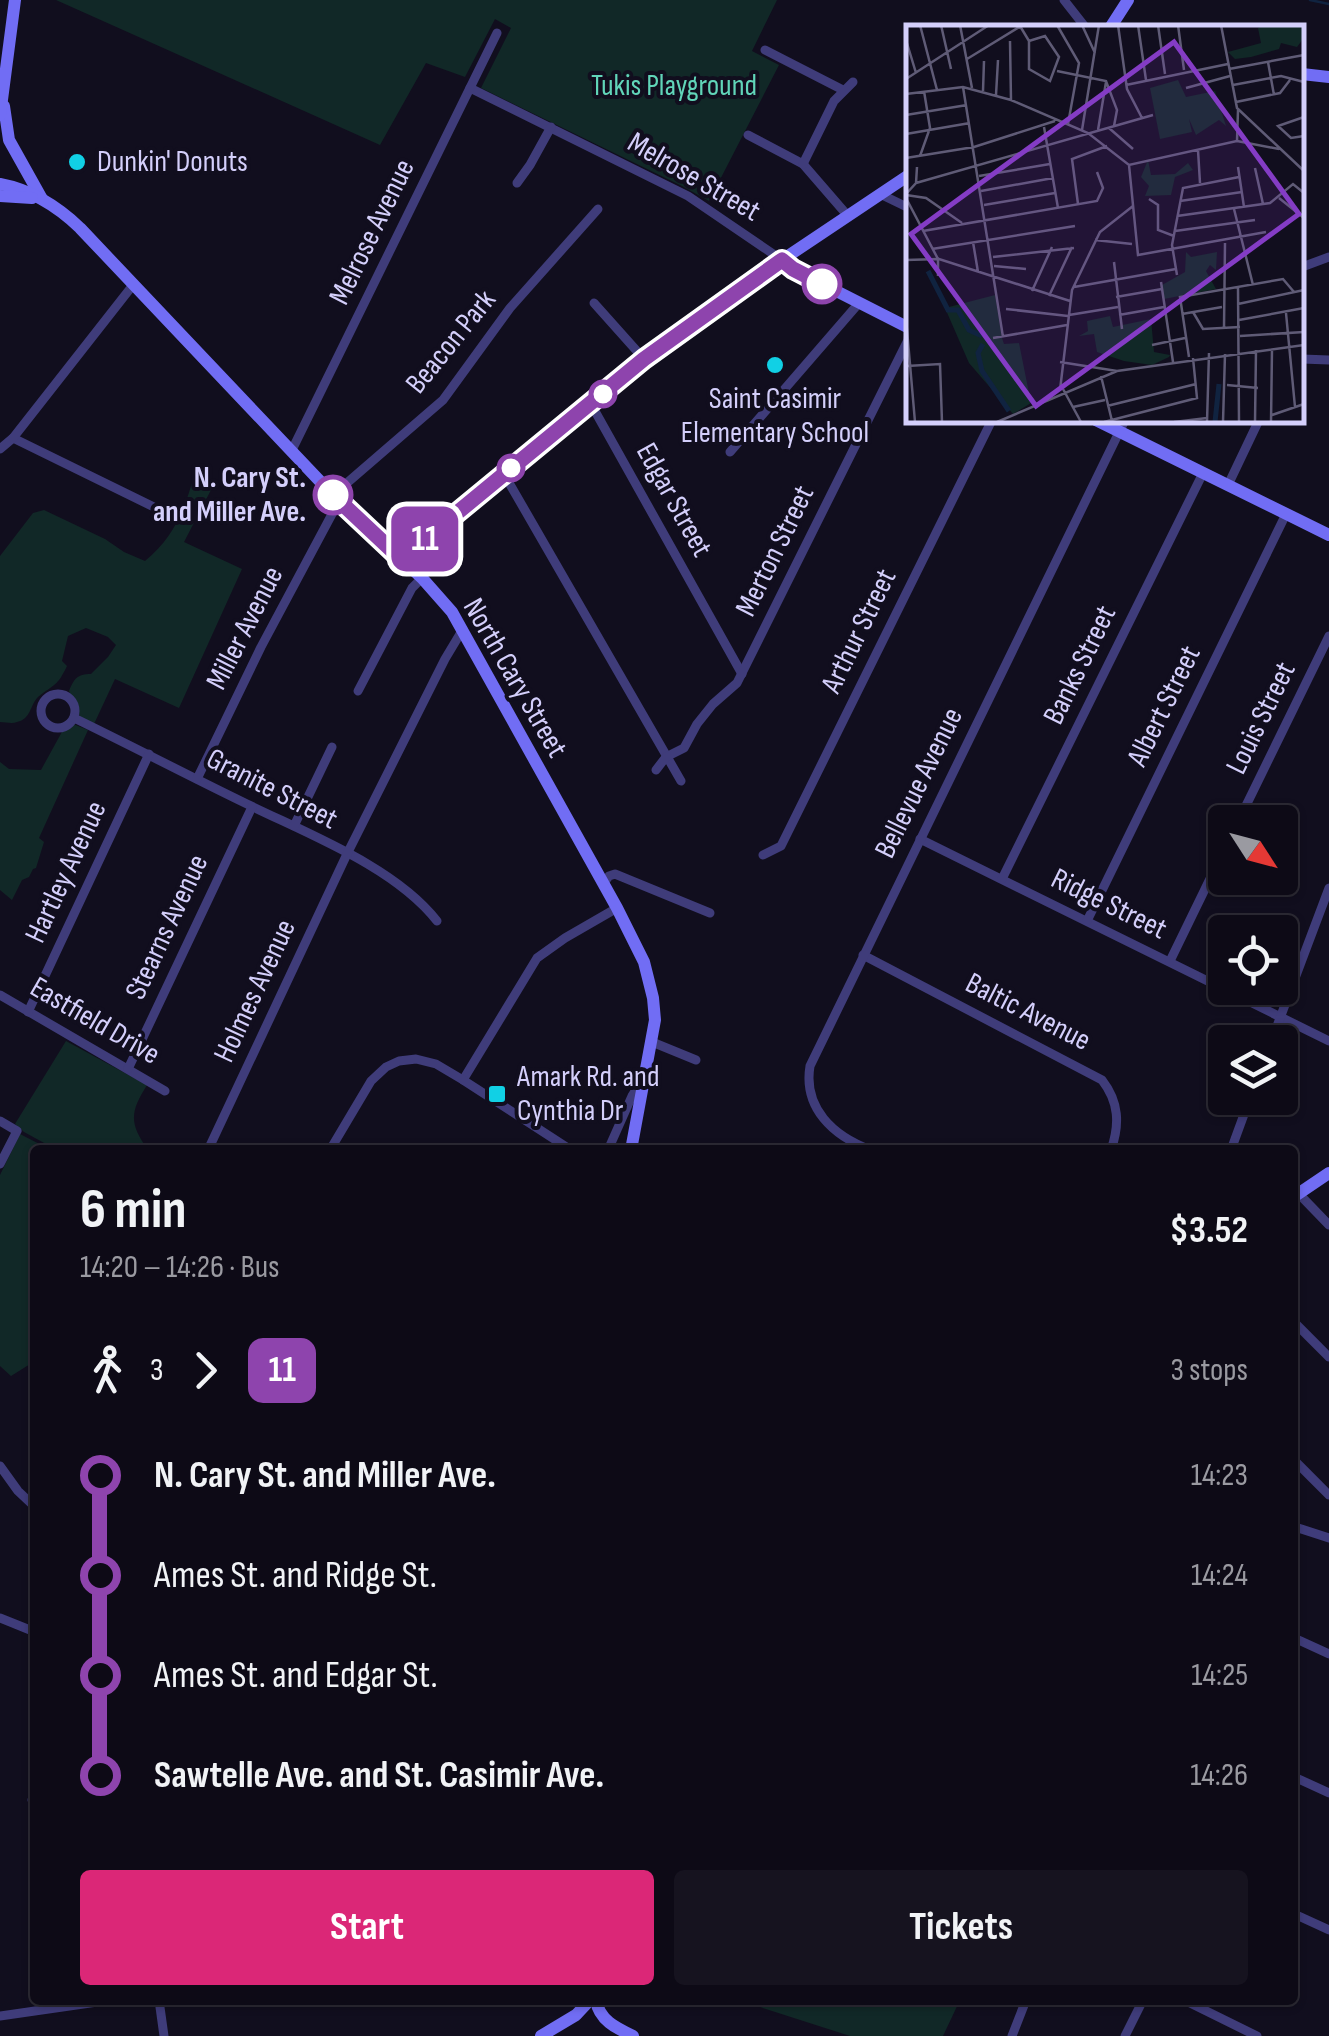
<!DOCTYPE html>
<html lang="en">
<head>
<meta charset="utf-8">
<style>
  :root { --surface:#0d0a16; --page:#16131f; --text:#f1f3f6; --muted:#9a9aa1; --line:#2d2b35; --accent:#db2777 }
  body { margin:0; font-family:"Sofia Sans Condensed",sans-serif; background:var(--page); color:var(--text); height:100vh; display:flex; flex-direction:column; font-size:38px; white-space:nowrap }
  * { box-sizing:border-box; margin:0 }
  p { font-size:32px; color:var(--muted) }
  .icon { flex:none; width:55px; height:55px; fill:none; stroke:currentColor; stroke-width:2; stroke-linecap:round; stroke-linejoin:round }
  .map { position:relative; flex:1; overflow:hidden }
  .side { position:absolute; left:30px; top:1145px; width:1268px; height:860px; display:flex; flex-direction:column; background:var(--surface); border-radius:10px; box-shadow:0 2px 8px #0004,0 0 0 2px var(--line) }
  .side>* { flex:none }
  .badge { padding:0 20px; border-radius:15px; font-size:35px; line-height:65px }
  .needle { width:65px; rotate:126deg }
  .controls { position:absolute; left:1208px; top:805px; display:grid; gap:20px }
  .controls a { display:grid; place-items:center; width:90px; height:90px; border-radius:10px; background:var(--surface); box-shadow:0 2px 8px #0004,0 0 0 2px var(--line); font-size:50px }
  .map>.badge { position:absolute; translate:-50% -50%; box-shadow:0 0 0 5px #fff }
  .legs { display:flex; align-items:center; gap:15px; height:110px; padding:0 50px; font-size:32px }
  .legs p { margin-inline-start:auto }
  .overview { display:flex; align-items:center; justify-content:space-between; height:170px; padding:0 50px }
  h1 { font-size:55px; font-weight:700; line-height:75px }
  .cta { display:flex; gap:20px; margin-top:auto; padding:20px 50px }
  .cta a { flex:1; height:115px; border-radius:10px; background:var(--accent); color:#fff; font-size:40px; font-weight:700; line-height:115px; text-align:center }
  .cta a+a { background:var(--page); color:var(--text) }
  ul { padding:0 50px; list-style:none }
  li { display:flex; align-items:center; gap:35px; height:100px; font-size:38px }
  li i { display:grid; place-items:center; width:15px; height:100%; margin:0 12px; background:currentColor }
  li i::after { content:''; width:25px; height:25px; margin:-12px; border:8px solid; border-radius:50%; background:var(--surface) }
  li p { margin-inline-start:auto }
  li:first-child i { background:linear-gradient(#0000 50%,currentColor 0) }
  li:last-child i { background:linear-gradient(currentColor 50%,#0000 0) }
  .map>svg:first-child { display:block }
  .green { fill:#112827 }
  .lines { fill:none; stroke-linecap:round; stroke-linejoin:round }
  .stream { stroke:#102340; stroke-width:2.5 }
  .street { stroke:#3f3c7a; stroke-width:9 }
  .secondary { stroke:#716df4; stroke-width:12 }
  .line-1-casing { stroke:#fff; stroke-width:22 }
  .line-1 { stroke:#8e44ad; stroke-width:15 }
  .poi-dot { fill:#11d0e5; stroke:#110e1e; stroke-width:4 }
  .stop-1-dot { fill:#fff; stroke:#8e44ad; stroke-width:5 }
  .labels { text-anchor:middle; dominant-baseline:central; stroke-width:8; stroke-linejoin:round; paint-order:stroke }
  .park-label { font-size:30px; fill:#61d5b9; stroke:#110e1e }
  .poi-label { font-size:30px; fill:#d4cffb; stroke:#110e1e; text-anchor:start }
  .street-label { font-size:30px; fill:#d4cffb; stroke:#110e1e }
  .stop-label { font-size:30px; font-weight:bold; fill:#d4cffb; stroke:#110e1e; text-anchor:end }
  .inset-river { fill:none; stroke:#102340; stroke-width:5 }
  .inset-road { fill:none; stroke:#5f5b76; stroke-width:2.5 }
  .view { fill:#843cc5; fill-opacity:0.15; stroke:#843cc5; stroke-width:5 }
  .inset-edge { fill:none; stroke:#d4cffb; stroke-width:5 }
</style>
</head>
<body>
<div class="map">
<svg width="1329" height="2036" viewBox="0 0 1329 2036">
  <rect width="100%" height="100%" fill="#110e1e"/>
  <g class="green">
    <path d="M56,0H777L752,51L779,65L709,201L682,186L481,88L511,28L495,19L465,77L426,63L380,145Z"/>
    <path d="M194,476L212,488L184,542L242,569L179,708L115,679L94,724L80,717L69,691C74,679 77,674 91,674L108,657L116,645L108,637L86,628L68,636L62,661L67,666C57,687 54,684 38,697C30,705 31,719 17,722C12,724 6,722 0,722V556L33,513L44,510L105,539L124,552L145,561C174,537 184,511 194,476Z"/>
    <path d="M73,724L88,730L39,838L44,842L36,868L33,869L29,877L22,880L12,900L0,890V762L9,769L41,770L63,730Z"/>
    <path d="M66,1041L147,1085C130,1112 129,1123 148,1150H57L24,1132L15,1124Z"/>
    <path d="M20,1134L51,1150H35V1361L11,1376L0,1366V1175Z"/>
    <path d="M738,2000H960L943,2036H850Z"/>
  </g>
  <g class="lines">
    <path class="stream" d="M1310,0L1329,4"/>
    <g class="street">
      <path d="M1064,0L1086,28"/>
      <path d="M765,50L843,90"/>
      <path d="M470,88L688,196L782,260"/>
      <path d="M748,135L803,164L848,216"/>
      <path d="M803,164L834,101L853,82"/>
      <path d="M517,183L530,165L551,127"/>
      <path d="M880,194L909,208"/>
      <path d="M1302,267L1329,257"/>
      <path d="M594,303L644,359"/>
      <path d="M1302,359L1329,360"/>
      <path d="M591,404L742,674"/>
      <path d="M13,438L160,510"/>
      <path d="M0,449L13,438L133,285"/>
      <path d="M291,452L497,33"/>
      <path d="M730,452L859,303"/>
      <path d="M504,474L681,781"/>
      <path d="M1228,485L1259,420"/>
      <path d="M333,495L443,400L510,308L598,209"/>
      <path d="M358,691L412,588L422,578"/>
      <circle cx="58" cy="711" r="17"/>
      <path d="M74,718C132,746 189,776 247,804C308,834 395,867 437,921"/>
      <path d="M656,770L666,757L684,748L697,724L713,704L737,683L908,340L909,332"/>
      <path d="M197,779L261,647L339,501"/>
      <path d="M1238,822L1329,636"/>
      <path d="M294,826L332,747"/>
      <path d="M920,839L1329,1041"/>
      <path d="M763,855L781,846L992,420"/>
      <path d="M1002,879L1203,473"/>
      <path d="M603,884L609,876L615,874L710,913"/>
      <path d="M1087,921L1286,514"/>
      <path d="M863,955L1102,1080C1119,1102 1120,1124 1111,1150"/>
      <path d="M1170,961L1225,848"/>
      <path d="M0,995L165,1091"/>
      <path d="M28,1012L149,754"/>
      <path d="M652,1042L696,1060"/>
      <path d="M1271,1042L1329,888"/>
      <path d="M128,1069L252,807"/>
      <path d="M463,1080L537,958L565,938L617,908"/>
      <path d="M0,1121L17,1131L0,1164"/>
      <path d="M208,1150L347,854L445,659L463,629"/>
      <path d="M330,1150L371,1081L386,1067L399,1061L416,1059L436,1064L463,1080L571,1150"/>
      <path d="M608,1150L632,1096L641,1082"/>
      <path d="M871,1150C833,1136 803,1108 810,1066L1125,420"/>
      <path d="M1231,1150L1250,1098"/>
      <path d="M1299,1194L1329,1225"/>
      <path d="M1292,1320L1329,1357"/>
      <path d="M1292,1458L1329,1495"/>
      <path d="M0,1466L18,1491L35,1507"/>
      <path d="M1292,1526L1329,1538"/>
      <path d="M0,1618L35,1632"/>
      <path d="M1292,1637L1329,1654"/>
      <path d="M1292,1776L1329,1793"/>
      <path d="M32,1800L35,1791"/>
      <path d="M1292,1913L1329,1930"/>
      <path d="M159,2000L164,2036"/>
      <path d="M1184,2000L1257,2036"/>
      <path d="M0,2016L111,2000"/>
      <path d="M1012,2036L1026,2000"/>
      <path d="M1125,2036L1143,2000"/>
    </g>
    <g class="secondary">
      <path d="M1110,28L1128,0"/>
      <path d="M1302,74L1329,77"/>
      <path d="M4,106L9,140L42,199"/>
      <path d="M0,115L15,0"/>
      <path d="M0,184C32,190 57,206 80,228L333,495L422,578L452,612L617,908L644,962L653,998L655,1020L631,1150"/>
      <path d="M0,196L32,198"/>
      <path d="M782,260L793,269L909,328"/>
      <path d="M1096,420L1329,535"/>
      <path d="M401,559L644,359L782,260L909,175"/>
      <path d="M1292,1198L1329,1173"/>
      <path d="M596,2000C599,2020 616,2028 633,2036"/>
      <path d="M541,2036L576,2015L590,2000"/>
    </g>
  </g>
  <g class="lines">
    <g class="line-1-casing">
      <path id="line-1" d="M333,495L401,559L644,359L782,260L793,269L822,284"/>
    </g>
    <use href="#line-1" class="line-1"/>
  </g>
  <g class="poi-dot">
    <circle cx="77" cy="162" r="10"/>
    <circle cx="775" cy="365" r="10"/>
    <rect x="487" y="1084" width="20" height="20" rx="5"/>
  </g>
  <g class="stop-1-dot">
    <circle cx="822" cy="284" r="18"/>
    <circle cx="603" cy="394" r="12"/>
    <circle cx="511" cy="468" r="12"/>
    <circle cx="333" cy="495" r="18"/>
  </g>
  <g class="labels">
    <g class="park-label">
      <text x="674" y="86">Tukis Playground</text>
    </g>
    <g class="poi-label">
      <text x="97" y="162">Dunkin' Donuts</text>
      <text x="775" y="399" text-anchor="middle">Saint Casimir<tspan x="775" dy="34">Elementary School</tspan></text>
      <text x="517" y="1077">Amark Rd. and<tspan x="517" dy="34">Cynthia Dr</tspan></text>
    </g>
    <g class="street-label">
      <text transform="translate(694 177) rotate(30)">Melrose Street</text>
      <text transform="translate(372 232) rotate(-64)">Melrose Avenue</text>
      <text transform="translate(451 342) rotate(-51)">Beacon Park</text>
      <text transform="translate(674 500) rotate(61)">Edgar Street</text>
      <text transform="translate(775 551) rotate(-64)">Merton Street</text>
      <text transform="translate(245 628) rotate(-63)">Miller Avenue</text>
      <text transform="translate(859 631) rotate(-64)">Arthur Street</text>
      <text transform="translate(1080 665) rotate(-64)">Banks Street</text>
      <text transform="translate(515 678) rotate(60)">North Cary Street</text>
      <text transform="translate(1164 706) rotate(-64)">Albert Street</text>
      <text transform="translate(1261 718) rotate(-64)">Louis Street</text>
      <text transform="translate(919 783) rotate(-64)">Bellevue Avenue</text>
      <text transform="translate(272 789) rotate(27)">Granite Street</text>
      <text transform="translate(66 872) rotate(-65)">Hartley Avenue</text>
      <text transform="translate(1109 904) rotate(26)">Ridge Street</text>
      <text transform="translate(167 927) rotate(-65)">Stearns Avenue</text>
      <text transform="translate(255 991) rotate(-65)">Holmes Avenue</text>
      <text transform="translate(1028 1012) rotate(27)">Baltic Avenue</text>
      <text transform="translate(95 1021) rotate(30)">Eastfield Drive</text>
    </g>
    <g class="stop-label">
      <text x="306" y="478">N. Cary St.<tspan x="306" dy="34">and Miller Ave.</tspan></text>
    </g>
  </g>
  <g transform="translate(906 25)">
    <rect width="398" height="398" fill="#110e1e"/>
    <path d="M358,0H397V14L391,22L375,18L373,24L345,32L329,34L322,27L355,18L352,3ZM272,55L280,72L309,66L320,101L313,95L290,110L283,94L286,107L254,114L244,63ZM242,135L245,150L269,149L282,138L287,145L269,152L265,170L239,171L243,161L235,152ZM280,227L285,232L311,227L310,245L304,240L300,246L310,264L258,274L256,260L279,247ZM89,270L96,313L98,319L113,318L125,378L107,389L63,338L39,283ZM204,291L207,302L245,294L248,327L264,330L263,332L246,340L218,336L191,327L188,309L173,311L182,306L181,296Z" fill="#112827"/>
    <path class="inset-river" d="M22,246L42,285H52L63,305L76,311M77,319L72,328L76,346L103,386M309,397L313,359"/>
    <path class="inset-road" d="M14,0L31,65M35,0L45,44M54,0L66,63M151,0L173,38L162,99M176,0L189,28M212,0L221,64L236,93M232,0L240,55M252,0L259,49M272,0L278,45M315,0L331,83L398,146M114,1L123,16L139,11L153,32L144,56L123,44V16M0,15L10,48M104,16L105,75M61,34L115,1M362,37L368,70M323,44L398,30M151,46L200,56L211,85L208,101M0,54L83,0M220,60L322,39M327,60L375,51L398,57M57,62L97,312M280,63L324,51M77,66L78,36M0,69L57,62L105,75L182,108L223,140L331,116L332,85M90,70L92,35M330,77L374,68L384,55M0,90L61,80M398,92L372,101L385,113L398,111M138,102L152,183M203,103L227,124M176,105L193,0M192,105L200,57M0,109L64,98M331,116L373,124M292,125L294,158M14,131L24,103L18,66M0,133L68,122L149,96M223,140L232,230L360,207M332,142L338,182M349,143L357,179M73,151L144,139M10,158L247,90M75,166L147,153M0,169L10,158L11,142M0,170L20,173L56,198M0,173L32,234V251M373,173L398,193M243,174L252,180V205L268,211M274,176L336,167M172,179L166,134L201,121M78,180L149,168M328,184L347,260M271,191L364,178L387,159L398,168M17,206L191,176L197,163L191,147M269,206L349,195M189,215L226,219M67,217L72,247M26,224L169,201M87,232L168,223M0,235L33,234L164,276M208,237L216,304M88,241L120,244M271,250L266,220L277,163L333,152M255,257L267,337M168,262L270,244M332,263L333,397M126,266L146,222M143,271L166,222M210,272L256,264M332,279L398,265M100,284L162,291M287,287L297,304L334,302M380,288L389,382M276,289L316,282M163,290L212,282M213,290L258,282M0,293L9,397M333,295L398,283M318,303L319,218M334,311L398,307M87,313L161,300M246,320L279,313M283,332L274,272L377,254L388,267M154,337L211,346M1,341L34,339L36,397M195,351L206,396M321,360L352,363M157,364L175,397M154,365L166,265L194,207L227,181M201,381L290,359M167,382L199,375M366,390L398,379M91,397L211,346L398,320M198,397L291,373L287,333M268,397L301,393M301,397L303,328M317,397L319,329M349,397L350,325M365,397L366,324"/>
    <path class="view" d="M268,17L393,189L130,381L5,209Z"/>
    <rect width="398" height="398" class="inset-edge"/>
  </g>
</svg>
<div class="controls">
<a><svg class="needle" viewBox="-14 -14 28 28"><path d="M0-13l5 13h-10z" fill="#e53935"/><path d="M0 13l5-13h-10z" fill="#9a9aa1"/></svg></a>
<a><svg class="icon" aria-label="locate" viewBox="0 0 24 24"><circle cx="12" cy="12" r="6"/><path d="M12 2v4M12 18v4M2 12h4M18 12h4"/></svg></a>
<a><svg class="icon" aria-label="layers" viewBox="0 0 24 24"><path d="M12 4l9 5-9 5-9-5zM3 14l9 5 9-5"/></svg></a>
</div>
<b class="badge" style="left:425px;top:539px;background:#8e44ad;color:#fff">11</b>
<section class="side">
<div class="overview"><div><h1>6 min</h1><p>14:20 – 14:26 · Bus</p></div><b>$3.52</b></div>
<div class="legs"><svg class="icon" aria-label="walk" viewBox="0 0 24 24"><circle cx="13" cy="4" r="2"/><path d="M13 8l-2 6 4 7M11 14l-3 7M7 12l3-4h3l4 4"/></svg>3<svg class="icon" aria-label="forward" viewBox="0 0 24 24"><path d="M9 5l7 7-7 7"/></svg><b class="badge" style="background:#8e44ad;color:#fff">11</b><p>3 stops</p></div>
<ul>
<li><i style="color:#8e44ad"></i><b>N. Cary St. and Miller Ave.</b><p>14:23</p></li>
<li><i style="color:#8e44ad"></i><span>Ames St. and Ridge St.</span><p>14:24</p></li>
<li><i style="color:#8e44ad"></i><span>Ames St. and Edgar St.</span><p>14:25</p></li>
<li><i style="color:#8e44ad"></i><b>Sawtelle Ave. and St. Casimir Ave.</b><p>14:26</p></li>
</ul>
<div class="cta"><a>Start</a><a>Tickets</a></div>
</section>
</div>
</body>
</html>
